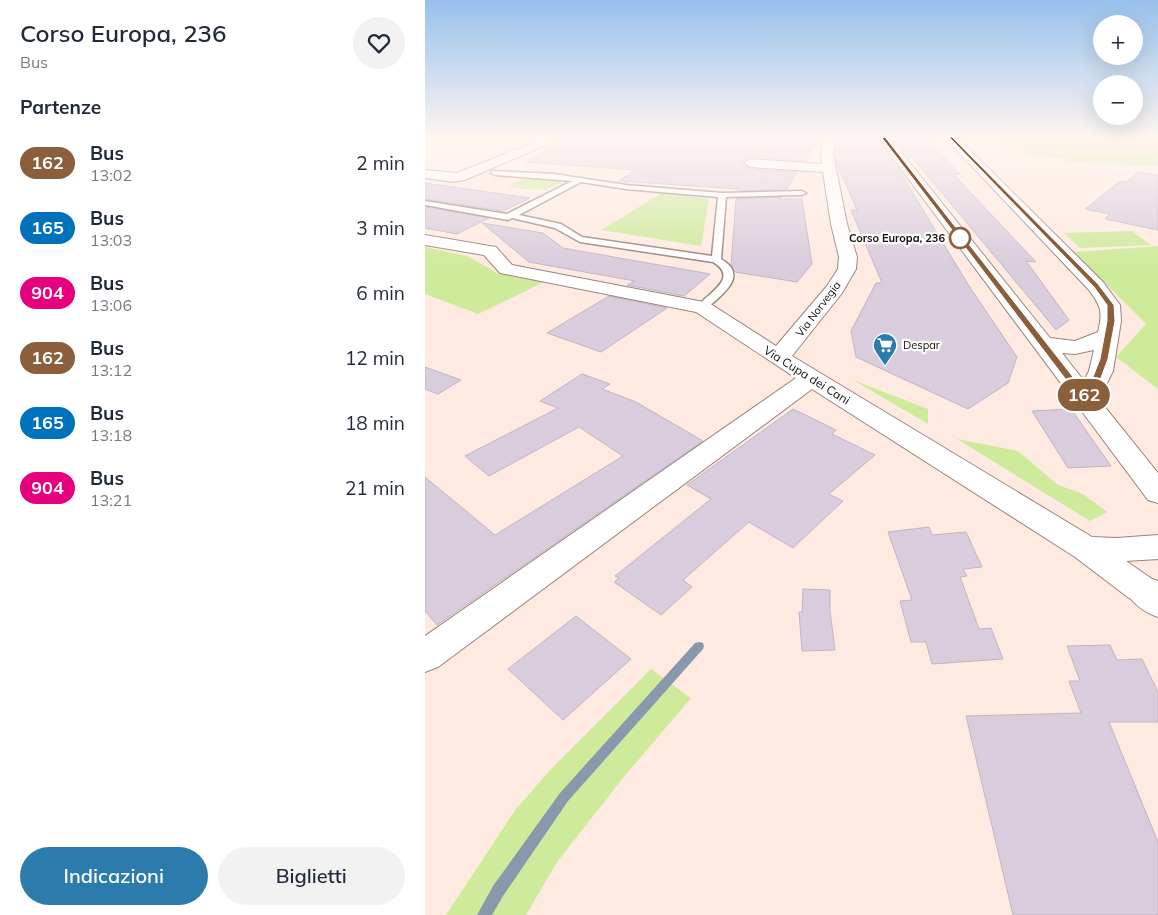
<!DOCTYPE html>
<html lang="it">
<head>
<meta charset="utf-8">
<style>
  :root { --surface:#fff; --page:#f2f2f3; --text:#1f2937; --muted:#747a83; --accent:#2b7cad }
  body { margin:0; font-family:Mulish,sans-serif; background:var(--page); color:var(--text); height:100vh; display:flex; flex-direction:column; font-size:19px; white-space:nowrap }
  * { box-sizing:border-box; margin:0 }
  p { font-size:16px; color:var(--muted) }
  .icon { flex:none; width:28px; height:28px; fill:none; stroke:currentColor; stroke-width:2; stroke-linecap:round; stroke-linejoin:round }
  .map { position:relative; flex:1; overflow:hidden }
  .drawer { display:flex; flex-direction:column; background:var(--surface); width:425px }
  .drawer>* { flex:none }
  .badge { padding:0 10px; border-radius:16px; font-size:18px; line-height:32px }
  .buttons { position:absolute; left:668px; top:15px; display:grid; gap:10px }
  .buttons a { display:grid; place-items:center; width:50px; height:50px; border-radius:50%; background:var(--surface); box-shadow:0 5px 20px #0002; font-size:25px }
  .map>.badge { position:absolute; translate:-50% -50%; box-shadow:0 0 0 2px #fff }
  h2 { padding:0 20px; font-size:19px; line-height:45px }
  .round { display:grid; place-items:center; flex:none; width:52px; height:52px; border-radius:26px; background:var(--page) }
  .headline { display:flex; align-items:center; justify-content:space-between; height:85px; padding:0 20px }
  h1 { font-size:24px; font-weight:600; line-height:38px }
  .cta { display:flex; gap:10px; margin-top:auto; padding:10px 20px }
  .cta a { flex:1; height:58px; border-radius:30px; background:var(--accent); color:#fff; font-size:20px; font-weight:600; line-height:58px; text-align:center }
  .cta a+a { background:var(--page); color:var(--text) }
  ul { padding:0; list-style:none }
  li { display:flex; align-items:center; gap:15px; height:65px; padding:0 20px }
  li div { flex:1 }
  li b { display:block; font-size:19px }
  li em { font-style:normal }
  li .badge { min-width:55px; font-weight:700; text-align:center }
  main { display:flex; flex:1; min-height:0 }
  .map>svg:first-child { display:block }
  .green { fill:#ceea9b }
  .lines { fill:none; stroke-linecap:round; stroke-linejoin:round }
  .stream { fill:#8998ac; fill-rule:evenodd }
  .building { fill:#d9ccdc; stroke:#c1b5c4 }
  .lane-casing { stroke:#97857d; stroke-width:3 }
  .street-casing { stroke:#97857d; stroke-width:2 }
  .secondary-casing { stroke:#97857d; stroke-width:2 }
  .lane { fill:#fff; fill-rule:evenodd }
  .street { fill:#fff; fill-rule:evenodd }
  .secondary { fill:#fff; fill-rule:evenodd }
  .line { fill:#8b5e3c; stroke:#fff }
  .stop-dot { fill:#fff; stroke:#8b5e3c; stroke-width:2.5 }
  .labels { text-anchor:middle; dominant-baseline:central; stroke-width:4.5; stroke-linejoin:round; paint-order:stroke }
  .far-stop-label { font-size:11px; font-weight:bold; fill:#150e0b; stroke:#fff; text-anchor:end }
  .far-street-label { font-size:11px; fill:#150e0b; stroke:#fff }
  .far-poi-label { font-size:11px; fill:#150e0b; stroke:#fff; text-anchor:start }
  .street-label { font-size:12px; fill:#150e0b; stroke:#fff }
</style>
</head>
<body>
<main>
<section class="drawer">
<div class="headline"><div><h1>Corso Europa, 236</h1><p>Bus</p></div><a class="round"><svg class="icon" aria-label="heart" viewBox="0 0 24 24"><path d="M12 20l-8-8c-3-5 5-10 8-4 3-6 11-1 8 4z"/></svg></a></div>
<h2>Partenze</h2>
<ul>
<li><span class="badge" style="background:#8b5e3c;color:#fff">162</span><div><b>Bus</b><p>13:02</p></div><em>2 min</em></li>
<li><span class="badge" style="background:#0072bc;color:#fff">165</span><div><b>Bus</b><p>13:03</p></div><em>3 min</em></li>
<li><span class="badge" style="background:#e6007e;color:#fff">904</span><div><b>Bus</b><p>13:06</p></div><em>6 min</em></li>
<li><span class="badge" style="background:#8b5e3c;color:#fff">162</span><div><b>Bus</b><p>13:12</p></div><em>12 min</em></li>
<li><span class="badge" style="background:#0072bc;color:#fff">165</span><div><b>Bus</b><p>13:18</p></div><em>18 min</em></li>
<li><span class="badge" style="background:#e6007e;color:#fff">904</span><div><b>Bus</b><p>13:21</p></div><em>21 min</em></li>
</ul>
<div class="cta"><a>Indicazioni</a><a>Biglietti</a></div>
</section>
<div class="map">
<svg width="733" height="915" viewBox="0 0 733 915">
  <rect width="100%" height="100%" fill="#ffeae2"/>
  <g class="green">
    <path d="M569,138H733V166L643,162L639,159C619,157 583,153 569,138Z"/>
    <path d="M102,176L133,179L136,183C118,193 103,189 83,187Z"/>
    <path d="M237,193L284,199L276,246L176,230Z"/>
    <path d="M707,231L726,245L655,248L639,233Z"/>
    <path d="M733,246V389L691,357L721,324L649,252Z"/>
    <path d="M0,247L42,256L74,274L119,282L53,314L0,294Z"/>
    <path d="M428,380L503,409V424Z"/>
    <path d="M532,439L593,451L633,485L658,494L682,512L665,521Z"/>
    <path d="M226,669L266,698L198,778L132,862L101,915H21L91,809L126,769Z"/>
  </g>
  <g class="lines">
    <path class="stream" d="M274,642L278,643L279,646L278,649L143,801L78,896L67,915H52L68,886L135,793L270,643Z"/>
  </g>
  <g class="building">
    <path d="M144,138H395L380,161L325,157L317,162L325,169L372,172L361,190L313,191V189L194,181L210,170L101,162Z"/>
    <path d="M413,138H451L474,170L544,286L592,357L583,383L543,409L431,357L426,331L451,283H457L426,210H432L412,164L410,154Z"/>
    <path d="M468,138H514L506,144L535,174L529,175L611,262L601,261L644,320L631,330L487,157L484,159Z"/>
    <path d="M713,172L733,175V230L680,219L685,214L660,209L695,181L702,182Z"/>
    <path d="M0,183L105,198L78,211L0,199Z"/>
    <path d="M356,197L354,199H377L387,264L372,282L310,272L306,265L311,199Z"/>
    <path d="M0,207L64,218L32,234L0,228Z"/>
    <path d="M57,223L118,233L138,248L285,274L259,296L202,285L210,281L104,262Z"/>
    <path d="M184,296L242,308L176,352L122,333Z"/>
    <path d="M0,367L36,380L13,394L0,389Z"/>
    <path d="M157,374L185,384L177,389L211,402L278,441L12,625L0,611V477L70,535L198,456L154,427L64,476L40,456L133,408L115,401Z"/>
    <path d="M368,409L411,430L407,434L450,455L404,494L418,501L368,548L324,522L258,580L267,587L236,615L189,582L194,578L190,576L286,499L262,485Z"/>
    <path d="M646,409L686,466L643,468L607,411Z"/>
    <path d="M504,527L507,535L541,532L557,567L538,569L542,576L535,577L554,629L566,628L578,659L507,664L501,642H486L475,601L487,600L463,532Z"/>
    <path d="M378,589L405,590V611L410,650L377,651L374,612H377Z"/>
    <path d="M151,616L206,659L138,720L83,669Z"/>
    <path d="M685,645L692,660L717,659L733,692V722H684L733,842V915H588L541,716L656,713L644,681H655L642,646Z"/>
  </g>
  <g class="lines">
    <g class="lane-casing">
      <path id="lane" d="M67,171L129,174L201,185L297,193L377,191L381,193L377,195L301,197L296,259C325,276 296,295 281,309L277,310L272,307C283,293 315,278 288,262L155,242L130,228L87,218L83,220L0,205V201L82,214L147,181L70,175L66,173ZM156,182L201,189L293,197L287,256L157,237L136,224L94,215Z"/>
    </g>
    <g class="street-casing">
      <g id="street">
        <path d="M120,138H137L40,180L28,182L0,178V170L32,173Z"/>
        <path d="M399,138H411L408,154L422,224L432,257L431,269L417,293L367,356L667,537L692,538L733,535V559L701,561L727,579L733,581V607L704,598L650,557L387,389L13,667L0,672V636L371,378L271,312L75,273L59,255L0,245V235L71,247L87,265L284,303L351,346L402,286L413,269L414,257L406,224L398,172L325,167L319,163L325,159L397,164L396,154Z"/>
      </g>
    </g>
    <g class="secondary-casing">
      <g id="secondary">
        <path d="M453,138H465L625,338L650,341L673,332C678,312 676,306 664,290L520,138H533L678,282L695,305L696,321L688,371L682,383L671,396L733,473V503L723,500ZM669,350L664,371L659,381L637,353L650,354Z"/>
        <path d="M716,576L733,584V617C718,612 707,603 699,589L704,580Z"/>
      </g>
    </g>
    <use href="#lane" class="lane"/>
    <use href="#street" class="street"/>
    <use href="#secondary" class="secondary"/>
  </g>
  <linearGradient id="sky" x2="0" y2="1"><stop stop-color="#96c0ec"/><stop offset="0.52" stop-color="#fff6f2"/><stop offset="1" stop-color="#fff6f2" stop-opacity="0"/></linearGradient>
  <rect width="733" height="266" fill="url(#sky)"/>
  <path class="line" d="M460,137L659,391L666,382L675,359L682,321V305L669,287L524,137H527L673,284L689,305L690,321L683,359L674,383L661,398H655L457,138Z"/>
  <defs>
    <g id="supermarket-pin" transform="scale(1.25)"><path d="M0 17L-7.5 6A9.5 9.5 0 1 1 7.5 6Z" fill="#2b7cad" stroke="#fff"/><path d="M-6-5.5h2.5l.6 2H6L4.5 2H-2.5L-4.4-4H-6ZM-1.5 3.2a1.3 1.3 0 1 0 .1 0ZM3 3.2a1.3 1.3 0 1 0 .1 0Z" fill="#fff"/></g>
  </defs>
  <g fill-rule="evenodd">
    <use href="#supermarket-pin" x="460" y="345"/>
  </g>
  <circle class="stop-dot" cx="535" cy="238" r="10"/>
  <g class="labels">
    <g class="far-stop-label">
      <text x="520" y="238">Corso Europa, 236</text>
    </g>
    <g class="far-street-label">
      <text transform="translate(393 309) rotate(-53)">Via Norvegia</text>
    </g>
    <g class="far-poi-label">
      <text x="478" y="345">Despar</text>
    </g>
    <g class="street-label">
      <text transform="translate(382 375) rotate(32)">Via Cupa dei Cani</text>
    </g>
  </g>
</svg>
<div class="buttons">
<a>+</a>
<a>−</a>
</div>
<b class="badge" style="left:659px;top:395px;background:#8b5e3c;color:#fff">162</b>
</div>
</main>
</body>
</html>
